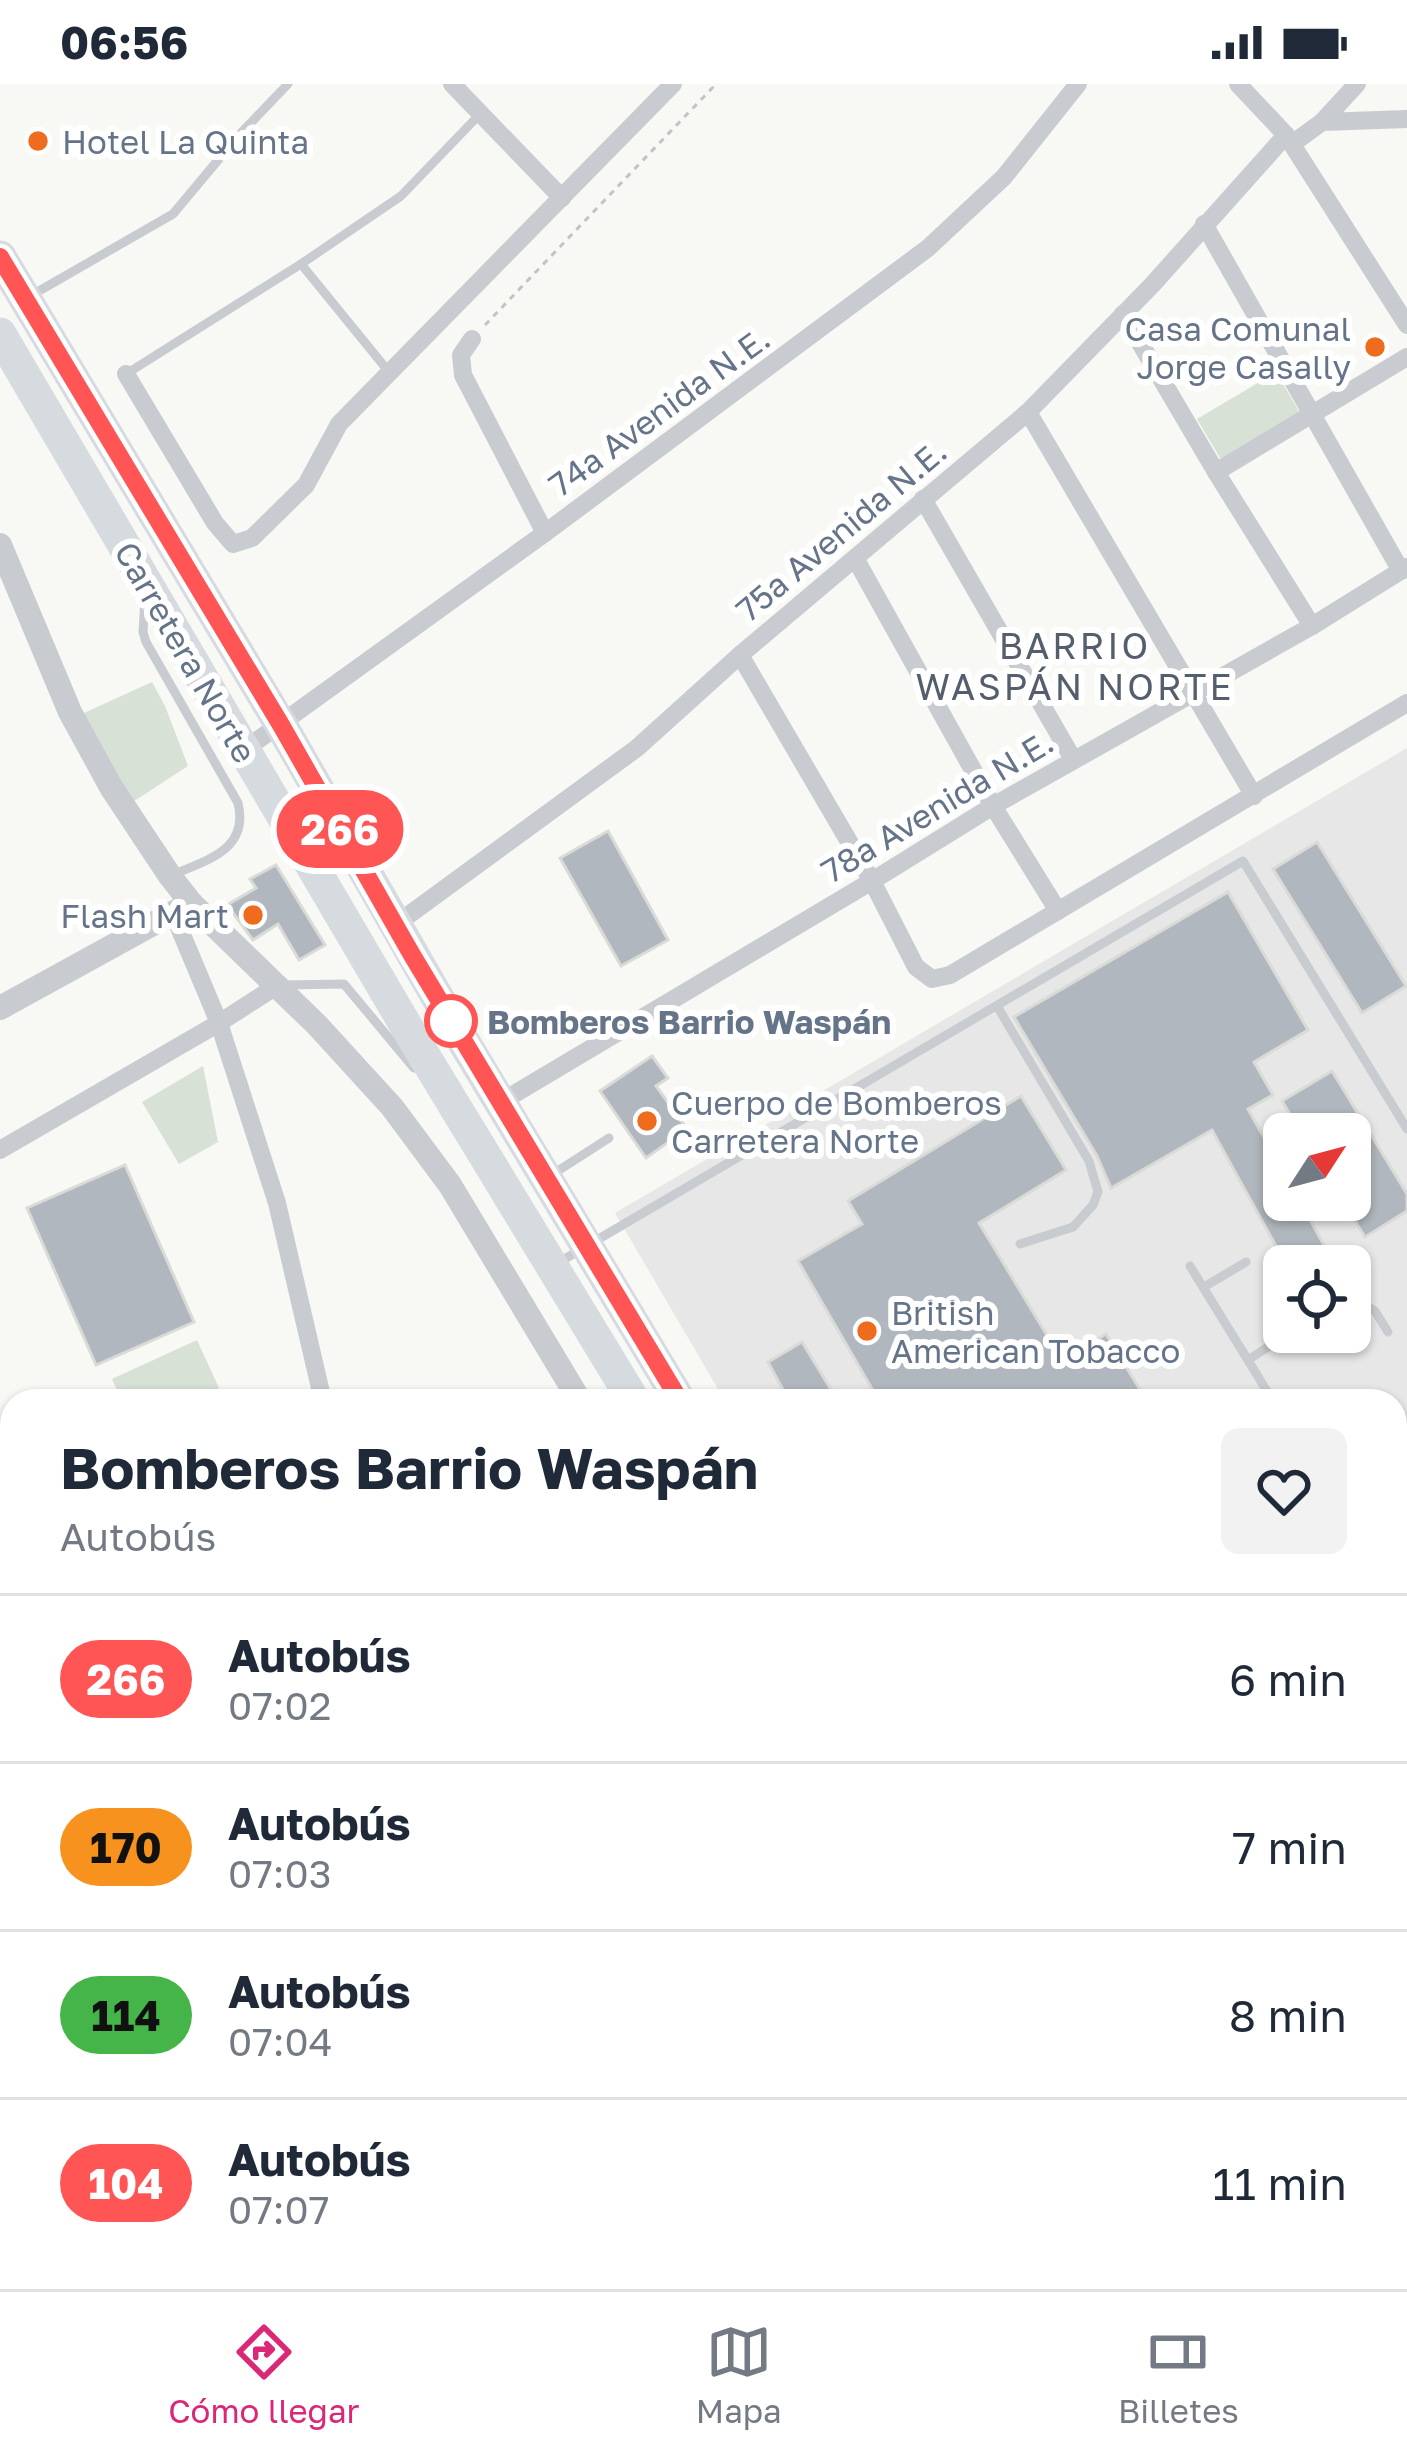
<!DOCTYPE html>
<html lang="es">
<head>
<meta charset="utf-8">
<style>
  :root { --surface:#fff; --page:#f2f2f3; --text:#1f2937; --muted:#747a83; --line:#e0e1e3; --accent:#db2777 }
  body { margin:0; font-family:"Golos Text",sans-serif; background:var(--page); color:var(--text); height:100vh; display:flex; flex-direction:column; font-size:45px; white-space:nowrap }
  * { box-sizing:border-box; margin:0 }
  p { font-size:39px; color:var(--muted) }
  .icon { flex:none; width:66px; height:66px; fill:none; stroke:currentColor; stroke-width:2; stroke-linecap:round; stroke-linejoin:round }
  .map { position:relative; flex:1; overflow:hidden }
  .panel { position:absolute; left:0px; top:1305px; width:1407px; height:900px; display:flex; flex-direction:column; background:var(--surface); border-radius:36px 36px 0 0; box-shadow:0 3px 9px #0004 }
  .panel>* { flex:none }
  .badge { padding:0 24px; border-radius:39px; font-size:42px; line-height:78px }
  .needle { width:78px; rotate:54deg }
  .fabs { position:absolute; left:1263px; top:1029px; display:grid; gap:24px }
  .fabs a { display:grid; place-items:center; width:108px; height:108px; border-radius:18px; background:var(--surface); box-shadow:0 3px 9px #0004; font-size:60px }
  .map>.badge { position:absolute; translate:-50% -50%; box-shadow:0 0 0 6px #fff }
  .round { display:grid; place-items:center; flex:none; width:126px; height:126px; border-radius:18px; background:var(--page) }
  .headline { display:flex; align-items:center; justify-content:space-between; height:204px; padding:0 60px }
  h1 { font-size:57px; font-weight:700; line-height:90px }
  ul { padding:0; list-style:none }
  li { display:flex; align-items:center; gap:36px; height:168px; padding:0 60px; border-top:3px solid var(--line) }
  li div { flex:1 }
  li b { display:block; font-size:45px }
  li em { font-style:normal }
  li .badge { min-width:132px; font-weight:700; text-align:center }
  .status { display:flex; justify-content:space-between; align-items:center; height:84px; padding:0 60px; background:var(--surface); direction:ltr }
  .status svg { height:33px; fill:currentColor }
  .menu { display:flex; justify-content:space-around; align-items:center; height:168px; border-top:3px solid var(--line); background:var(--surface); font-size:33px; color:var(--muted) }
  .menu a { display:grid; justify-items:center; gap:6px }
  .menu .active { color:var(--accent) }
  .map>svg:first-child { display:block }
  .built { fill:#e6e7e6; fill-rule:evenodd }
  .green { fill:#d8e1d6 }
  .building { fill:#b1b7be; stroke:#dadad7; stroke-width:3 }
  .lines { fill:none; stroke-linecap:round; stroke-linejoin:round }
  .path { stroke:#c1c3c6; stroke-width:3; stroke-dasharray:6 6; stroke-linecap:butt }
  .service { stroke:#c8cbcf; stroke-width:9 }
  .minor { stroke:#c8cbcf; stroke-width:18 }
  .tertiary { stroke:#c8cbcf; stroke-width:24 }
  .trunk { stroke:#d6dbe0; stroke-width:33 }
  .line-casing { stroke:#fff; stroke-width:27 }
  .line { stroke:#f55; stroke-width:18 }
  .poi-dot { fill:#ef6b1e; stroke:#fff; stroke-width:4.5 }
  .stop-dot { fill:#fff; stroke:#f55; stroke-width:6 }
  .labels { text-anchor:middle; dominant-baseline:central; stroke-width:12; stroke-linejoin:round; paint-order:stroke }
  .poi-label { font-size:33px; fill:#657488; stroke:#fff; text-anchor:start }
  .street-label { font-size:33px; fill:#657488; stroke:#fff }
  .stop-label { font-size:33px; font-weight:bold; fill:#657488; stroke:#fff; text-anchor:start }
  .neighbourhood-label { font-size:36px; letter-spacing:3px; fill:#545e6d; stroke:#fff }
</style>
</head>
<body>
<div class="status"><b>06:56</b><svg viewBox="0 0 49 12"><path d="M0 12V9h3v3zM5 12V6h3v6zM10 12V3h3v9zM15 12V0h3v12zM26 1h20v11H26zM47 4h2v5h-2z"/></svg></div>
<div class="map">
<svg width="1407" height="2205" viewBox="0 0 1407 2205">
  <rect width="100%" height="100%" fill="#f8f8f5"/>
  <path class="built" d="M1407,664V1983L1395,1988V1317H725L615,1129ZM1284,1050H1350V1116H1284ZM1284,1182H1350V1248H1284Z"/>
  <g class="green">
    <path d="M1276,288L1302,332L1223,379L1197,335Z"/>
    <path d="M152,598L165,622L188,682L125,723L73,634Z"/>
    <path d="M203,982L218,1058L179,1080L142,1018Z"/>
    <path d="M197,1256L219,1304L190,1317H122L112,1295Z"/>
    <path d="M12,1536V2193H417L419,2205H0V1541Z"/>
  </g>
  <g class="building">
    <path d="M608,747L668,856L621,882L560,774Z"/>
    <path d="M1317,758L1406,902L1362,929L1273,785Z"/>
    <path d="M276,781L325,861L299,876L278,840L253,856L227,821L256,804L250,795Z"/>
    <path d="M1228,808L1308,946L1254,978L1273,1011L1248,1025L1284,1089V1116H1299L1330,1172L1310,1182H1287L1212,1046L1111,1104L1097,1072L1014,933Z"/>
    <path d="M652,972L668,994L656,1002L687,1045L646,1074L600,1007Z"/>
    <path d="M1332,987L1407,1110V1127L1365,1153L1342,1116H1350V1050H1302L1282,1017Z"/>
    <path d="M1021,1012L1066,1086L979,1139L1062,1276L1106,1250L1147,1317H879L798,1177L862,1140L848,1117Z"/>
    <path d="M125,1081L194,1238L96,1281L27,1124Z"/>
    <path d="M802,1258L838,1317H789L768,1278Z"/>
  </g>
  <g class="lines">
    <path class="path" d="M485,241L716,0"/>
    <g class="service">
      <path d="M301,180L389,288"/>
      <path d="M32,211L173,130L239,51L288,0"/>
      <path d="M126,290L301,180L401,112L481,29"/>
      <path d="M145,516L143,548L146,558L238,719C249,765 209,775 175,790"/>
      <path d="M284,901L344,900L414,984"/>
      <path d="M997,922L1089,1077L1098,1108L1093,1121L1073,1143L1020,1160"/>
      <path d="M553,1090L609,1054"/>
      <path d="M556,1180L1243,777L1407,1045"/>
      <path d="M1190,1182L1273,1317"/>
      <path d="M1204,1203L1246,1178"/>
      <path d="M1350,1216L1355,1215L1375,1227L1388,1248"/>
      <path d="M1248,1276L1291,1248"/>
      <path d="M522,2193L524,2205"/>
      <path d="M876,2193L879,2205"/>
    </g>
    <g class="minor">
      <path d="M452,0L562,114"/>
      <path d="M1238,0L1286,51L1407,241"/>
      <path d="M1322,38L1357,0"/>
      <path d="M1292,60L1322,38L1407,35"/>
      <path d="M1204,140L1401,487"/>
      <path d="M1123,230L1216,388L1312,542"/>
      <path d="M472,255L461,271L463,291L545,449"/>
      <path d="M126,290L215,439L233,460L252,454L306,401L339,340L673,0"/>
      <path d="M1028,328L1254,712"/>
      <path d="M1216,388L1407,273"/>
      <path d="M923,415L1073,675"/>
      <path d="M855,474L993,722L1058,827"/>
      <path d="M740,571L872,797L916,883L932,895L950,891L1407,619"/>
      <path d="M244,666L545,449L928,164L1004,93L1078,0"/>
      <path d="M173,829L219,939L277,1119L323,1317"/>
      <path d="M395,841L637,664L740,571L1028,328L1153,200L1286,51"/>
      <path d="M501,1018L872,797L993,722L1312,542L1407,483"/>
      <path d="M0,1066L219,939L278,901"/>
      <path d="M1395,1598L1407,1595"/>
      <path d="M1395,2012L1407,2006"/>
      <path d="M472,2193L473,2205"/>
    </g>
    <g class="tertiary">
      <path d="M0,461L70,628L111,703L170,792L191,819L317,941L392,1023L450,1101L580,1317"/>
      <path d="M0,924L191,819"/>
      <path d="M1098,2193L1105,2205"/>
    </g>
    <g class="trunk">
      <path d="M0,173L281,641L447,930L680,1317"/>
      <path d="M0,250L409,947L634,1317"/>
      <path d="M1150,2193L1157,2205"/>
      <path d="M1200,2193L1207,2205"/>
    </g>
  </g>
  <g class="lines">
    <g class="line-casing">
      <path id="line" d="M0,173L281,641L412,871L680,1317"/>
    </g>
    <use href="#line" class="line"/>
  </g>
  <g class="poi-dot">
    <circle cx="38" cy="57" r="12"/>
    <circle cx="1375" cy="263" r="12"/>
    <circle cx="253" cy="831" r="12"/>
    <circle cx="647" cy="1037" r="12"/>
    <circle cx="867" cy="1247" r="12"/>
  </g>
  <circle class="stop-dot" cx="451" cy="937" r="24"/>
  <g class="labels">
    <g class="poi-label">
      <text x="62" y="57">Hotel La Quinta</text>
      <text x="1351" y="244" text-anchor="end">Casa Comunal<tspan x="1351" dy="38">Jorge Casally</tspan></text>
      <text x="229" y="831" text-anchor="end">Flash Mart</text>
      <text x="671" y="1018">Cuerpo de Bomberos<tspan x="671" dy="38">Carretera Norte</tspan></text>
      <text x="891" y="1228">British<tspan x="891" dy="38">American Tobacco</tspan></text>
    </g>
    <g class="street-label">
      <text transform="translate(659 327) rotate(-36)">74a Avenida N.E.</text>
      <text transform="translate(841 446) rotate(-40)">75a Avenida N.E.</text>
      <text transform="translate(186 568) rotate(60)">Carretera Norte</text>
      <text transform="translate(937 722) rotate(-31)">78a Avenida N.E.</text>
    </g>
    <g class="stop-label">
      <text x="487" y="937">Bomberos Barrio Waspán</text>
    </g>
    <g class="neighbourhood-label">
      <text x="1075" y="561">BARRIO<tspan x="1075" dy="41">WASPÁN NORTE</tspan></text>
    </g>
  </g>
</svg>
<div class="fabs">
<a><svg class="needle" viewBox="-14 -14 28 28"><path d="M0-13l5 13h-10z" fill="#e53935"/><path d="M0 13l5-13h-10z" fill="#747a83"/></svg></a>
<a><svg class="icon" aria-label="locate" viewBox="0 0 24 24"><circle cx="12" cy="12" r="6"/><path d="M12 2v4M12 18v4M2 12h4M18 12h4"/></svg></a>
</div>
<b class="badge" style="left:340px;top:745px;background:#f55;color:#fff">266</b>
<section class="panel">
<div class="headline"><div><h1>Bomberos Barrio Waspán</h1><p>Autobús</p></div><a class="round"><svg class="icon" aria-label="heart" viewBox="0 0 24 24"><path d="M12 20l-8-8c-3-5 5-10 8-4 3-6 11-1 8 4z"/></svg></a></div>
<ul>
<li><span class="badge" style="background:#f55;color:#fff">266</span><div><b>Autobús</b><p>07:02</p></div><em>6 min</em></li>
<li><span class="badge" style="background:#f7921f;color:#111">170</span><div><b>Autobús</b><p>07:03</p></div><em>7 min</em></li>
<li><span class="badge" style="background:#45b549;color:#111">114</span><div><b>Autobús</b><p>07:04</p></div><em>8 min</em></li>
<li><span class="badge" style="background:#f55;color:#fff">104</span><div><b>Autobús</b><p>07:07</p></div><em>11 min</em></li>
</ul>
</section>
</div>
<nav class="menu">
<a class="active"><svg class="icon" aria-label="directions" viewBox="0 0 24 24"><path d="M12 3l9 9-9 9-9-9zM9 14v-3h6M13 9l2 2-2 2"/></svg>Cómo llegar</a>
<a><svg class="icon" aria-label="map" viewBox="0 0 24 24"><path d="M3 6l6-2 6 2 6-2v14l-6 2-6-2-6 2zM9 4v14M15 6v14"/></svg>Mapa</a>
<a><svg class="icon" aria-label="tickets" viewBox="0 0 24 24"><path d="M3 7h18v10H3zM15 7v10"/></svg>Billetes</a>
</nav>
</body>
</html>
